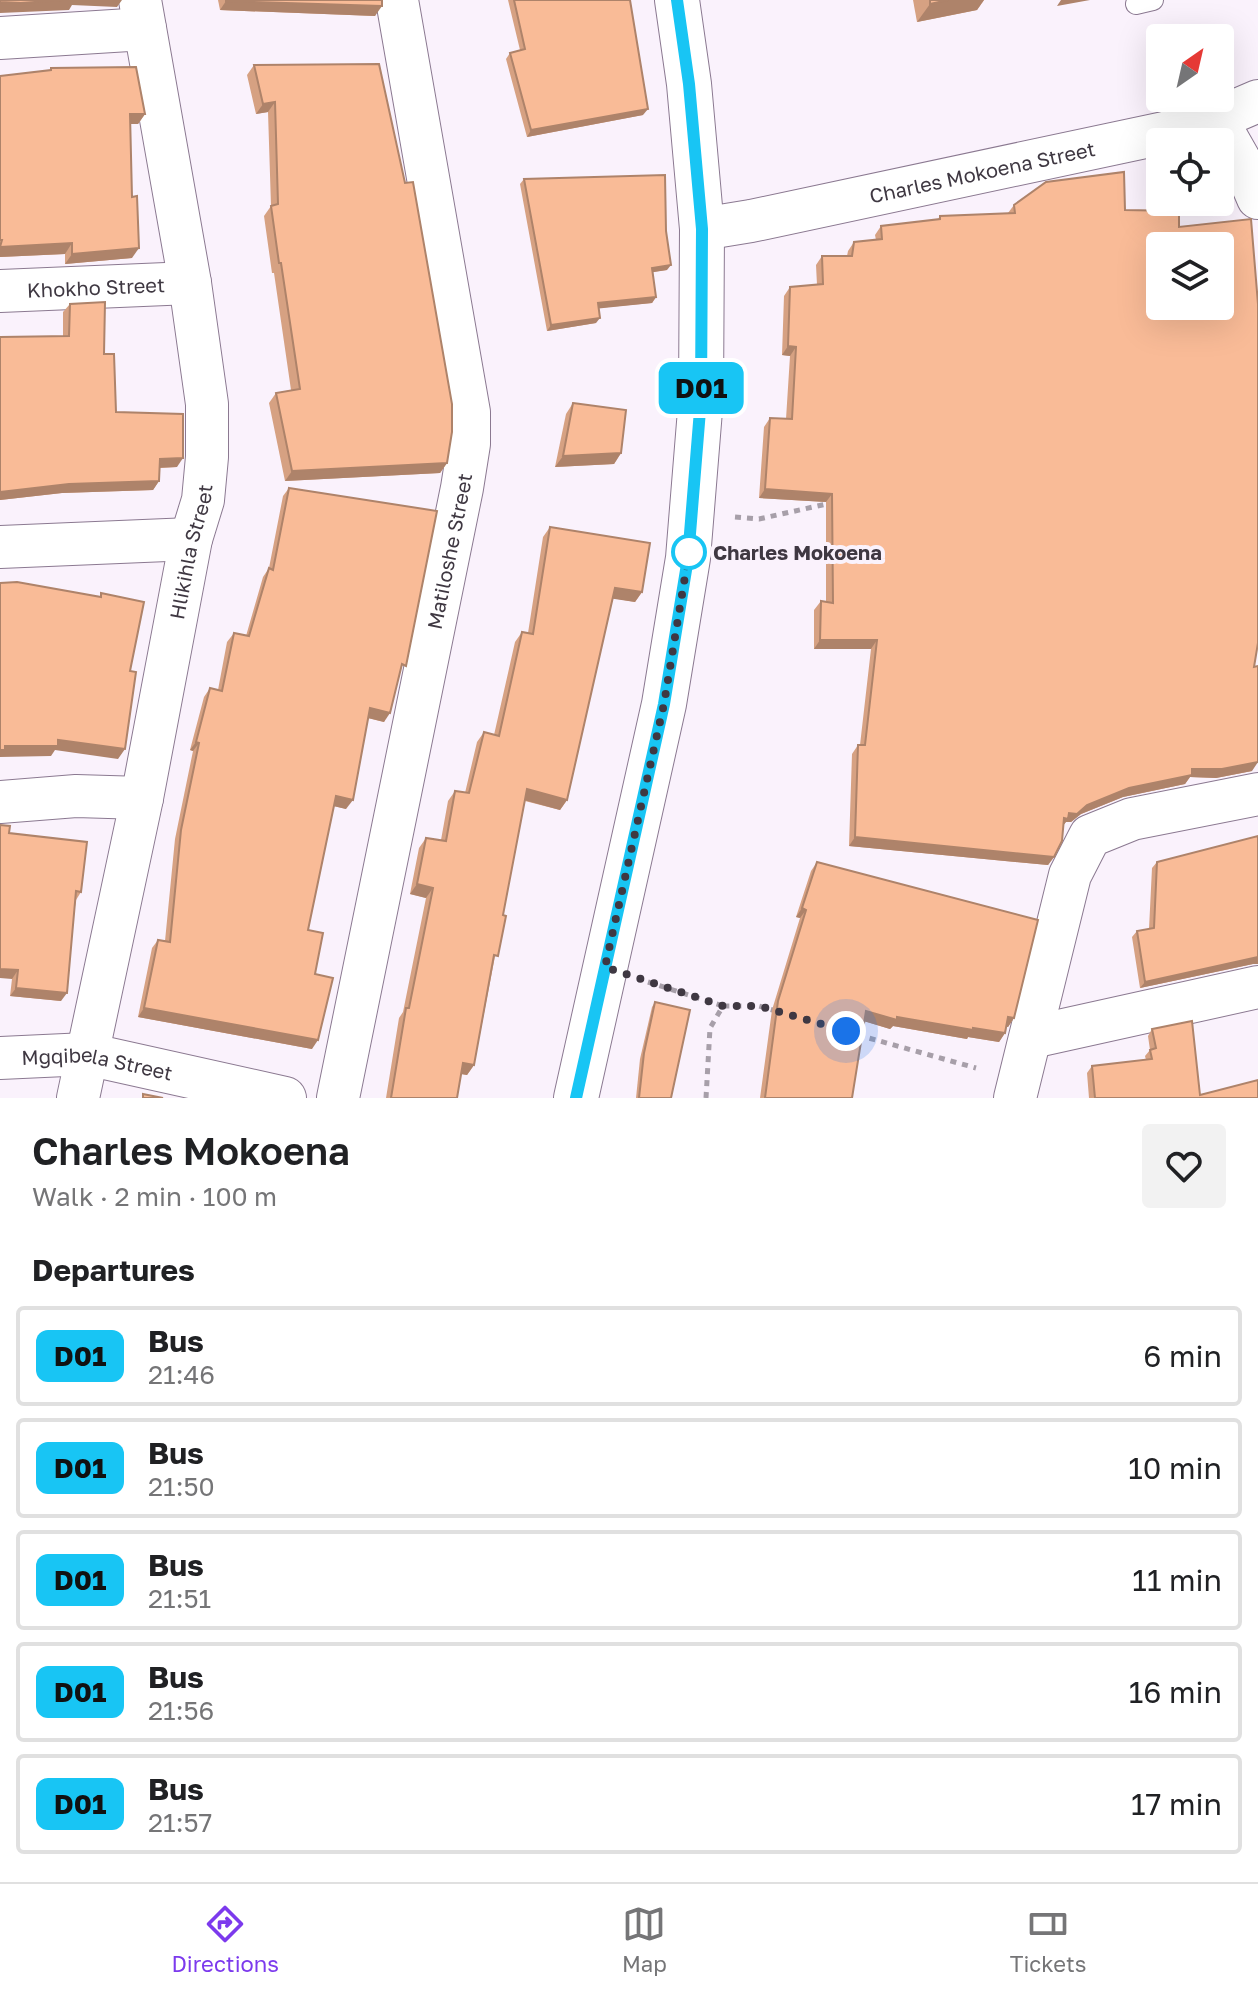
<!DOCTYPE html>
<html lang="en">
<head>
<meta charset="utf-8">
<style>
  :root { --surface:#fff; --page:#f2f2f2; --text:#202124; --muted:#757577; --line:#e0e0e0; --accent:#7c3aed }
  body { margin:0; font-family:"Golos Text",sans-serif; background:var(--page); color:var(--text); height:100vh; display:flex; flex-direction:column; font-size:30px; white-space:nowrap }
  * { box-sizing:border-box; margin:0 }
  p { font-size:26px; color:var(--muted) }
  .icon { flex:none; width:44px; height:44px; fill:none; stroke:currentColor; stroke-width:2; stroke-linecap:round; stroke-linejoin:round }
  .map { position:relative; height:1098px; overflow:hidden }
  .panel { display:flex; flex-direction:column; background:var(--surface); flex:1 }
  .panel>* { flex:none }
  .badge { padding:0 16px; border-radius:12px; font-size:28px; line-height:52px }
  .needle { width:52px; rotate:34deg }
  .fabs { position:absolute; left:1146px; top:24px; display:grid; gap:16px }
  .fabs a { display:grid; place-items:center; width:88px; height:88px; border-radius:8px; background:var(--surface); box-shadow:0 8px 32px #0002; font-size:40px }
  .you { position:absolute; width:40px; height:40px; margin:-20px; border:6px solid #fff; border-radius:50%; background:#1a73e8; box-shadow:0 0 0 12px #1a73e833 }
  .map>.badge { position:absolute; translate:-50% -50%; box-shadow:0 0 0 4px #fff }
  h2 { padding:0 32px; font-size:30px; line-height:72px }
  .round { display:grid; place-items:center; flex:none; width:84px; height:84px; border-radius:8px; background:var(--page) }
  .overview { display:flex; align-items:center; justify-content:space-between; height:136px; padding:0 32px }
  h1 { font-size:38px; font-weight:600; line-height:60px }
  ul { padding:0; list-style:none }
  li { display:flex; align-items:center; gap:24px; height:100px; margin:0 16px 12px; padding:0 16px; border:4px solid var(--line); border-radius:8px }
  li div { flex:1 }
  li b { display:block; font-size:30px }
  li em { font-style:normal }
  li .badge { min-width:88px; font-weight:700; text-align:center }
  .menu { display:flex; justify-content:space-around; align-items:center; height:112px; border-top:2px solid var(--line); background:var(--surface); font-size:22px; color:var(--muted) }
  .menu a { display:grid; justify-items:center; gap:4px }
  .menu .active { color:var(--accent) }
  .map>svg:first-child { display:block }
  .lines { fill:none; stroke-linecap:round; stroke-linejoin:round }
  .lane-casing { stroke:#8b7991; stroke-width:22 }
  .street-casing { stroke:#8b7991; stroke-width:44 }
  .secondary-casing { stroke:#8b7991; stroke-width:46 }
  .path { stroke:#a79fa9; stroke-width:5; stroke-dasharray:6 6; stroke-linecap:butt }
  .lane { stroke:#fff; stroke-width:20 }
  .street { stroke:#fff; stroke-width:42 }
  .secondary { stroke:#fff; stroke-width:44 }
  .wall { fill:#d6a182 }
  .shaded-wall { fill:#ae836a }
  .building { fill:#f9bb97; stroke:#ae836a; stroke-width:2; fill-rule:evenodd }
  .line-casing { stroke:#fff; stroke-width:18 }
  .line { stroke:#18c5f4; stroke-width:12 }
  .walk { stroke:#3f3842; stroke-width:8; stroke-dasharray:0 14.4 }
  .stop-dot { fill:#fff; stroke:#18c5f4; stroke-width:4 }
  .labels { text-anchor:middle; dominant-baseline:central; stroke-width:8; stroke-linejoin:round; paint-order:stroke }
  .street-label { font-size:20px; fill:#3f3842; stroke:#faf2fc }
  .stop-label { font-size:20px; font-weight:bold; fill:#3f3842; stroke:#faf2fc; text-anchor:start }
</style>
</head>
<body>
<div class="map">
<svg width="1258" height="1098" viewBox="0 0 1258 1098">
  <rect width="100%" height="100%" fill="#faf2fc"/>
  <g class="lines">
    <g class="lane-casing">
      <path id="lane" d="M1136,4L1153,0"/>
    </g>
    <g class="street-casing">
      <g id="street">
        <path d="M0,38L145,29"/>
        <path d="M1216,119L1249,177L1258,198"/>
        <path id="s1" d="M702,229L751,221L1164,133L1216,119L1258,101"/>
        <path id="s2" d="M0,291L190,283"/>
        <path d="M0,547L191,539"/>
        <path d="M0,802L76,796L142,798"/>
        <path d="M1032,1037L1258,987"/>
        <path id="s3" d="M0,1058L87,1054L285,1098"/>
        <path id="s4" d="M78,1098L142,798L191,539L203,500L207,457V404L190,283L140,0"/>
        <path id="s5" d="M338,1098L462,488L469,444V412L397,0"/>
        <path d="M1015,1098L1070,875L1090,836L1132,819L1258,794"/>
      </g>
    </g>
    <g class="secondary-casing">
      <path id="secondary" d="M576,1098L664,704L688,558L701,398L702,229L689,84L677,0"/>
    </g>
    <g class="path">
      <path d="M735,517L759,519L831,503"/>
      <path d="M648,982L723,1006"/>
      <path d="M858,1035L976,1068"/>
      <path d="M706,1098L710,1028L723,1006H759L776,1011"/>
    </g>
    <use href="#lane" class="lane"/>
    <use href="#street" class="street"/>
    <use href="#secondary" class="secondary"/>
  </g>
  <g class="wall">
    <path d="M218,0H382L375,16L220,10Z"/>
    <path d="M508,0H630L643,115L527,137L506,59L510,53L520,50Z"/>
    <path d="M913,0H984L977,10L917,22Z"/>
    <path d="M379,64L447,463L440,473L285,481L269,403L276,393L291,390L274,273H272L264,216L271,206L268,112L256,114L247,75L254,65Z"/>
    <path d="M51,68L145,114L138,124H130L132,258L65,264V254L0,257V76L49,70Z"/>
    <path d="M524,179L667,270L652,272L656,297L652,303L598,308L596,323L547,331L520,184Z"/>
    <path d="M1014,205L1125,210L1179,227L1254,667L1252,771L1216,778L1190,777L1185,784L1123,797L1081,814L1071,822H1066L1063,825L1054,857L1048,865L849,846L852,754L858,745H860L871,649H814V610L821,601L826,602V502L759,498L764,427L770,418L786,419L790,356L782,355L784,296L790,287L817,285L816,265L822,256H847L848,251L854,242L876,240L875,235L881,226L938,219L940,216L1008,213Z"/>
    <path d="M70,304L104,354L116,412L177,467L160,468L159,481L153,490L62,493L0,500V337L63,336V312Z"/>
    <path d="M573,403L621,453L614,464L555,467L566,414Z"/>
    <path d="M289,488L400,675L384,722L368,718L346,809L334,806L308,930L315,974L312,1049L138,1017L152,948L158,940L165,941L175,839L193,751L190,750L204,697L210,688L218,690L227,642L234,633L246,636L263,577L269,568L283,496Z"/>
    <path d="M550,527L642,592L635,602L612,598L567,800L560,810L525,801L474,1065L467,1075L461,1074L457,1098H386L399,1018L403,1012L426,898L410,894L419,848L426,838L441,840L448,801L455,791L465,793L477,742L484,732L494,735L515,642L522,632L528,633L543,537Z"/>
    <path d="M9,833L81,892L76,900L61,1001L10,996L12,979Z"/>
    <path d="M817,862L1014,1018L1008,1027L1006,1026L1005,1033L999,1042L968,1037L967,1039L893,1026L890,1029L864,1021L852,1098H760L772,1010L800,918L796,917L811,871Z"/>
    <path d="M1157,862L1253,964L1140,988L1132,937L1137,931L1149,929L1152,868Z"/>
    <path d="M655,1002L671,1098H636L640,1059L652,1007Z"/>
    <path d="M1152,1029L1200,1095L1258,1098H1089L1087,1073L1092,1066L1146,1060L1145,1056L1150,1050L1148,1036Z"/>
  </g>
  <g class="shaded-wall">
    <path d="M62,0H122L117,7L72,5L69,10L0,13V2Z"/>
    <path d="M948,0H984L977,10L917,22L930,4Z"/>
    <path d="M1061,0H1090L1057,6Z"/>
    <path d="M226,1L382,6L375,16L220,10Z"/>
    <path d="M275,102L268,112L256,114L263,104Z"/>
    <path d="M648,109L643,115L527,137L531,130Z"/>
    <path d="M130,114H145L138,124H123Z"/>
    <path d="M72,243L65,254L0,257V247Z"/>
    <path d="M139,248L132,258L65,264L72,254Z"/>
    <path d="M671,265L667,270L648,273L652,268Z"/>
    <path d="M656,297L652,303L594,309L598,303Z"/>
    <path d="M600,318L596,323L547,331L551,325Z"/>
    <path d="M788,346L796,347L790,356L782,355Z"/>
    <path d="M621,453L614,464L555,467L563,456Z"/>
    <path d="M183,458L177,467L154,468L160,459Z"/>
    <path d="M447,463L440,473L285,481L292,471Z"/>
    <path d="M159,481L153,490L62,493L0,500V492L69,484Z"/>
    <path d="M765,489L832,494L826,502L759,498Z"/>
    <path d="M615,588L642,592L635,602L608,598Z"/>
    <path d="M820,640H877L871,649H814Z"/>
    <path d="M370,708L390,713L384,722L364,717Z"/>
    <path d="M58,740L125,749L118,759L55,750L51,756L0,757V750L5,746Z"/>
    <path d="M196,742L199,743L193,751L190,750Z"/>
    <path d="M1258,762L1252,771L1216,778L1190,777L1185,784L1123,797L1081,814L1071,822H1066L1062,827H1058L1069,813L1129,788L1192,769Z"/>
    <path d="M527,789L567,800L560,810L520,799Z"/>
    <path d="M336,796L353,800L346,809L329,805Z"/>
    <path d="M855,837L1054,857L1048,865L849,846Z"/>
    <path d="M417,884L433,888L426,898L410,894Z"/>
    <path d="M802,908L806,910L800,918L796,917Z"/>
    <path d="M1258,957V964H1253L1140,988L1145,982Z"/>
    <path d="M0,969L18,970L12,979L0,978Z"/>
    <path d="M16,988L67,993L61,1001L10,996Z"/>
    <path d="M144,1008L318,1040L312,1049L138,1017Z"/>
    <path d="M866,1011L897,1017L1005,1033L999,1042L968,1037L967,1039L893,1026L890,1029L860,1020Z"/>
    <path d="M1008,1017L1014,1018L1008,1027L1002,1026Z"/>
    <path d="M463,1063L474,1065L467,1075L456,1073Z"/>
  </g>
  <g class="building">
    <path d="M0,0H62L21,3L0,2Z"/>
    <path d="M226,0H382V6L226,1Z"/>
    <path d="M514,0H630L648,109L531,130L510,53L525,49Z"/>
    <path d="M930,0H948L930,4Z"/>
    <path d="M379,64L405,183L413,182L452,404V432L447,463L292,471L276,393L300,389L281,263H279L271,206L278,204L275,102L263,104L254,65Z"/>
    <path d="M136,67L145,114H130L132,197L137,196L139,248L72,254V243L0,247L2,240H0V76L51,70V68Z"/>
    <path d="M1124,172L1125,210L1179,211V227L1251,219L1258,304V643L1254,667L1258,666V762L1222,769H1192V775L1129,788L1087,805L1077,814L1069,813L1068,819L1064,818L1062,841L1054,857L855,837L858,745H865L877,640H820L821,601L833,603L832,494L765,489L770,418L792,419L796,347L788,346L790,287L823,284L822,256H852L854,242L882,239L881,226L940,219V216L1015,213L1014,205L1046,182ZM1160,246H1220V306H1160Z"/>
    <path d="M665,175L666,231L671,265L652,268L656,297L598,303L600,318L551,325L524,179Z"/>
    <path d="M105,302L104,354H114L116,412L183,414V458L160,459L159,481L69,484L0,492V337L69,336L70,304Z"/>
    <path d="M573,403L626,410L621,453L563,456Z"/>
    <path d="M289,488L437,511L406,666L402,664L390,713L370,708L353,800L336,796L308,930L323,933L315,974L333,978L318,1040L144,1008L158,940L170,942L181,830L199,743L196,742L210,688L222,691L234,633L249,636L269,568L273,570Z"/>
    <path d="M550,527L650,543L642,592L615,588L567,800L527,789L503,915L506,916L498,956L494,955L474,1065L463,1063L457,1098H391L406,1008H409L433,888L417,884L426,838L446,841L455,791L469,793L484,732L499,736L522,632L533,634Z"/>
    <path d="M17,582L101,597V593L144,602L130,671L136,672L125,749L58,740V746H5V750H0V583Z"/>
    <path d="M0,825L10,826L9,833L87,842L81,892L76,891L67,993L16,988L18,970L0,969Z"/>
    <path d="M1258,836V957L1145,982L1137,931L1154,928L1157,862Z"/>
    <path d="M817,862L1038,920L1014,1018L1008,1017L1005,1033L973,1028V1030L897,1017V1020L866,1011L852,1098H765L778,1001L806,910L802,908Z"/>
    <path d="M655,1002L690,1010L671,1098H639L644,1053Z"/>
    <path d="M1192,1021L1200,1095L1258,1080V1098H1095L1092,1066L1152,1059L1150,1050L1156,1048L1152,1029Z"/>
    <path d="M143,1094L163,1098H143Z"/>
  </g>
  <g class="lines">
    <g class="line-casing">
      <path id="line" d="M576,1098L664,704L688,558L701,398L702,229L689,84L677,0"/>
    </g>
    <use href="#line" class="line"/>
    <path class="walk" d="M689,552L664,704L605,967L723,1006H759L846,1031"/>
  </g>
  <circle class="stop-dot" cx="689" cy="552" r="16"/>
  <g class="labels">
    <g class="street-label">
      <text stroke="none"><textPath href="#s1" startOffset="286">Charles Mokoena Street</textPath></text>
      <text stroke="none"><textPath href="#s2" startOffset="96">Khokho Street</textPath></text>
      <text stroke="none"><textPath href="#s4" startOffset="558">Hlikihla Street</textPath></text>
      <text stroke="none"><textPath href="#s5" startOffset="558">Matiloshe Street</textPath></text>
      <text stroke="none"><textPath href="#s3" startOffset="98">Mgqibela Street</textPath></text>
    </g>
    <g class="stop-label">
      <text x="713" y="552">Charles Mokoena</text>
    </g>
  </g>
</svg>
<div class="fabs">
<a><svg class="needle" viewBox="-14 -14 28 28"><path d="M0-13l5 13h-10z" fill="#e53935"/><path d="M0 13l5-13h-10z" fill="#757577"/></svg></a>
<a><svg class="icon" aria-label="locate" viewBox="0 0 24 24"><circle cx="12" cy="12" r="6"/><path d="M12 2v4M12 18v4M2 12h4M18 12h4"/></svg></a>
<a><svg class="icon" aria-label="layers" viewBox="0 0 24 24"><path d="M12 4l9 5-9 5-9-5zM3 14l9 5 9-5"/></svg></a>
</div>
<div class="you" style="left:846px;top:1031px"></div>
<b class="badge" style="left:701px;top:388px;background:#18c5f4;color:#111">D01</b>
</div>
<section class="panel">
<div class="overview"><div><h1>Charles Mokoena</h1><p>Walk · 2 min · 100 m</p></div><a class="round"><svg class="icon" aria-label="heart" viewBox="0 0 24 24"><path d="M12 20l-8-8c-3-5 5-10 8-4 3-6 11-1 8 4z"/></svg></a></div>
<h2>Departures</h2>
<ul>
<li><span class="badge" style="background:#18c5f4;color:#111">D01</span><div><b>Bus</b><p>21:46</p></div><em>6 min</em></li>
<li><span class="badge" style="background:#18c5f4;color:#111">D01</span><div><b>Bus</b><p>21:50</p></div><em>10 min</em></li>
<li><span class="badge" style="background:#18c5f4;color:#111">D01</span><div><b>Bus</b><p>21:51</p></div><em>11 min</em></li>
<li><span class="badge" style="background:#18c5f4;color:#111">D01</span><div><b>Bus</b><p>21:56</p></div><em>16 min</em></li>
<li><span class="badge" style="background:#18c5f4;color:#111">D01</span><div><b>Bus</b><p>21:57</p></div><em>17 min</em></li>
</ul>
</section>
<nav class="menu">
<a class="active"><svg class="icon" aria-label="directions" viewBox="0 0 24 24"><path d="M12 3l9 9-9 9-9-9zM9 14v-3h6M13 9l2 2-2 2"/></svg>Directions</a>
<a><svg class="icon" aria-label="map" viewBox="0 0 24 24"><path d="M3 6l6-2 6 2 6-2v14l-6 2-6-2-6 2zM9 4v14M15 6v14"/></svg>Map</a>
<a><svg class="icon" aria-label="tickets" viewBox="0 0 24 24"><path d="M3 7h18v10H3zM15 7v10"/></svg>Tickets</a>
</nav>
</body>
</html>
